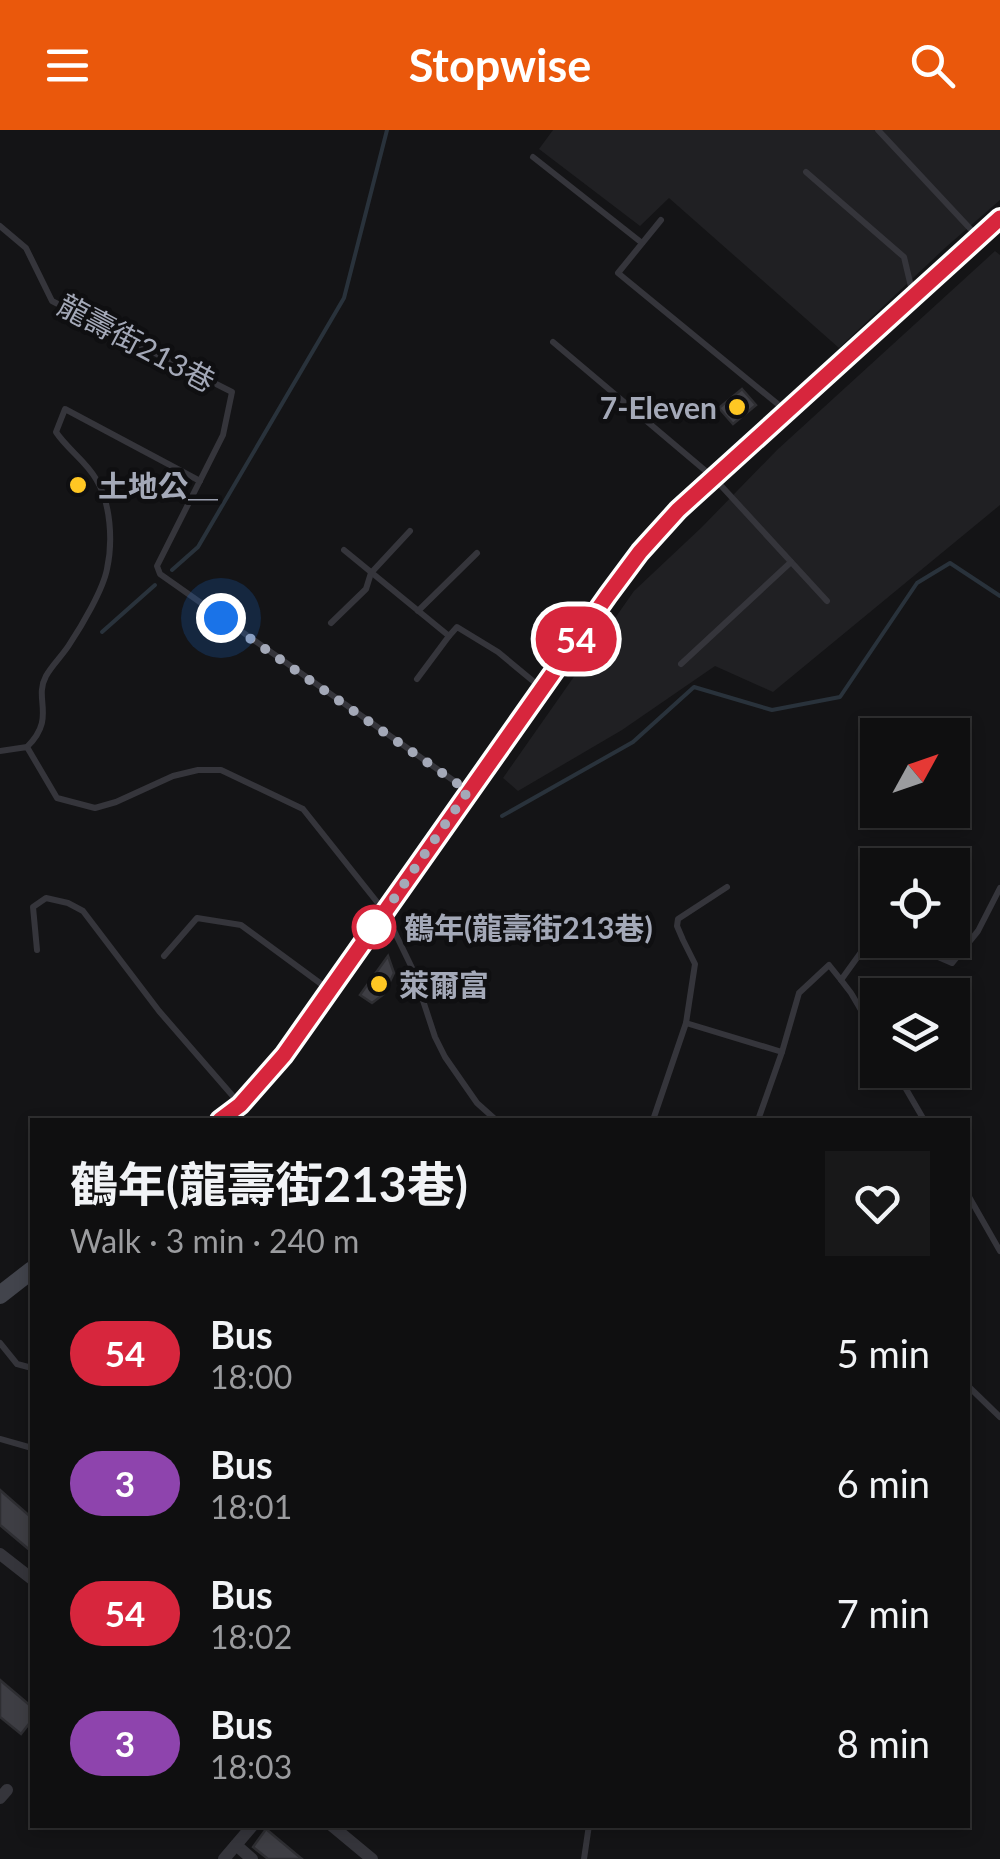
<!DOCTYPE html>
<html lang="en">
<head>
<meta charset="utf-8">
<style>
  :root { --surface:#0f0f10; --page:#181819; --text:#f1f3f6; --muted:#9b9c9f; --line:#2f2f30; --accent:#ea580c }
  body { margin:0; font-family:Lato,"Noto Sans TC",sans-serif; background:var(--page); color:var(--text); height:100vh; display:flex; flex-direction:column; font-size:38px; white-space:nowrap }
  * { box-sizing:border-box; margin:0 }
  p { font-size:32px; color:var(--muted) }
  .icon { flex:none; width:55px; height:55px; fill:none; stroke:currentColor; stroke-width:2; stroke-linecap:round; stroke-linejoin:round }
  .map { position:relative; flex:1; overflow:hidden }
  .details { position:absolute; left:30px; top:988px; width:940px; height:710px; display:flex; flex-direction:column; background:var(--surface); border-radius:0px; box-shadow:0 5px 15px #0003,0 0 0 2px var(--line) }
  .details>* { flex:none }
  .badge { padding:0 20px; border-radius:32px; font-size:35px; line-height:65px }
  .needle { width:65px; rotate:50deg }
  .fabs { position:absolute; left:860px; top:588px; display:grid; gap:20px }
  .fabs a { display:grid; place-items:center; width:110px; height:110px; border-radius:0px; background:var(--surface); box-shadow:0 5px 15px #0003,0 0 0 2px var(--line); font-size:50px }
  .you { position:absolute; width:50px; height:50px; margin:-25px; border:8px solid #fff; border-radius:50%; background:#1a73e8; box-shadow:0 0 0 15px #1a73e833 }
  .map>.badge { position:absolute; translate:-50% -50%; box-shadow:0 0 0 5px #fff }
  .round { display:grid; place-items:center; flex:none; width:105px; height:105px; border-radius:0px; background:var(--page) }
  .summary { display:flex; align-items:center; justify-content:space-between; height:170px; padding:0 40px }
  h1 { font-size:48px; font-weight:700; line-height:75px }
  ul { padding:0; list-style:none }
  li { display:flex; align-items:center; gap:30px; height:130px; padding:0 40px }
  li div { flex:1 }
  li b { display:block; font-size:38px }
  li em { font-style:normal }
  li .badge { min-width:110px; font-weight:700; text-align:center }
  header { display:flex; justify-content:space-between; align-items:center; height:130px; padding:0 40px; background:var(--accent); color:#fff; font-size:45px; font-weight:700 }
  .map>svg:first-child { display:block }
  .built { fill:#202023 }
  .lines { fill:none; stroke-linecap:round; stroke-linejoin:round }
  .stream { stroke:#29323b; stroke-width:4 }
  .building { fill:#3e3e44; stroke:#2e2e32; stroke-width:2.5 }
  .lane { stroke:#35353b; stroke-width:6 }
  .street { stroke:#35353b; stroke-width:12 }
  .secondary { stroke:#42444c; stroke-width:18 }
  .line-casing { stroke:#fff; stroke-width:22 }
  .line { stroke:#d7263d; stroke-width:15 }
  .walk { stroke:#a4a9b8; stroke-width:10; stroke-dasharray:0 18 }
  .poi-dot { fill:#ffc723; stroke:#0f0f11; stroke-width:4 }
  .stop-dot { fill:#fff; stroke:#d7263d; stroke-width:5 }
  .labels { text-anchor:middle; dominant-baseline:central; stroke-width:9; stroke-linejoin:round; paint-order:stroke }
  .street-label { font-size:30px; fill:#a4a9b8; stroke:#0f0f11 }
  .poi-label { font-size:30px; font-weight:bold; fill:#a4a9b8; stroke:#0f0f11; text-anchor:start }
  .stop-label { font-size:30px; font-weight:bold; fill:#a4a9b8; stroke:#0f0f11; text-anchor:start }
</style>
</head>
<body>
<header><svg class="icon" aria-label="menu" viewBox="0 0 24 24"><path d="M4 6h16M4 12h16M4 18h16"/></svg>Stopwise<svg class="icon" aria-label="search" viewBox="0 0 24 24"><circle cx="10" cy="10" r="6"/><path d="M15 15l6 6"/></svg></header>
<div class="map">
<svg width="1000" height="1729" viewBox="0 0 1000 1729">
  <rect width="100%" height="100%" fill="#141416"/>
  <g class="built">
    <path d="M553,0H1000V70L946,117L839,218L669,68L640,96L539,19Z"/>
    <path d="M995,121L1000,125V375L773,562L715,536L622,600L518,661L503,648L634,461L702,397L777,320Z"/>
  </g>
  <g class="lines">
    <g class="stream">
      <path d="M172,440L198,417L344,168L387,0"/>
      <path d="M102,502L155,455"/>
      <path d="M502,686L633,612L694,557L772,580L840,567L917,453L950,433L1000,466"/>
    </g>
  </g>
  <g class="building">
    <path d="M742,259L756,275L733,294L719,278Z"/>
    <path d="M388,826L394,843L384,864L372,873L360,865Z"/>
    <path d="M0,1360L32,1388V1422L0,1395Z"/>
    <path d="M0,1550L32,1577V1590L21,1604L0,1587Z"/>
    <path d="M266,1699L302,1729H268L253,1717Z"/>
  </g>
  <g class="lines">
    <g class="lane">
      <path d="M878,0L977,106"/>
      <path d="M533,27L642,113"/>
      <path d="M806,42L904,127L913,165"/>
      <path d="M661,90L618,143L785,280"/>
      <path d="M0,96L26,118L52,171L232,262L223,305L157,436L160,444L467,660"/>
      <path d="M553,212L714,348L827,471"/>
      <path d="M344,420L449,506L457,497L498,522L539,556"/>
      <path d="M418,481L477,423"/>
      <path d="M331,493L366,459L371,443L410,401"/>
      <path d="M681,534L791,432"/>
      <path d="M417,549L449,506"/>
      <path d="M27,617C57,587 33,570 46,546C52,535 62,526 69,515C81,497 103,460 107,439C113,412 111,373 96,349C86,331 67,319 56,302L65,279L200,351"/>
      <path d="M0,621L27,617L57,668L95,678L116,672L173,646L198,640H221L303,679L385,782L413,840L435,907L445,927L477,973L496,990"/>
      <path d="M899,810L952,833L978,801L1000,758"/>
      <path d="M37,820L33,777L46,768L68,773L83,781L159,881L238,972"/>
      <path d="M164,826L197,788L241,795L328,859"/>
      <path d="M841,850L851,863L878,909"/>
      <path d="M686,893L782,922"/>
      <path d="M895,940L924,990"/>
      <path d="M653,990L686,893L695,834L683,810L677,796L678,789L727,757"/>
      <path d="M758,990L782,922L799,863L829,835L841,850L872,807H878"/>
      <path d="M968,1065L1000,1121"/>
      <path d="M0,1213L17,1234L32,1238"/>
      <path d="M968,1256L1000,1287"/>
      <path d="M0,1309L32,1318"/>
      <path d="M584,1729L589,1695"/>
    </g>
    <g class="street">
      <path d="M0,1424L32,1449"/>
      <path d="M0,1668L7,1660"/>
      <path d="M331,1695L372,1729"/>
      <path d="M236,1715L252,1729"/>
      <path d="M224,1729L253,1695"/>
    </g>
    <g class="secondary">
      <path d="M220,990L240,975L284,925L608,465L640,422L678,380L1000,88"/>
      <path d="M0,1165L32,1140"/>
    </g>
  </g>
  <g class="lines">
    <g class="line-casing">
      <path id="line" d="M220,990L240,975L284,925L608,465L640,422L678,380L1000,88"/>
    </g>
    <use href="#line" class="line"/>
    <path class="walk" d="M221,488L468,661L367,808L374,797"/>
  </g>
  <g class="poi-dot">
    <circle cx="737" cy="277" r="10"/>
    <circle cx="78" cy="355" r="10"/>
    <circle cx="379" cy="854" r="10"/>
  </g>
  <circle class="stop-dot" cx="374" cy="797" r="20"/>
  <g class="labels">
    <g class="street-label">
      <text transform="translate(137 212) rotate(28)">龍壽街213巷</text>
    </g>
    <g class="poi-label">
      <text x="717" y="277" text-anchor="end">7-Eleven</text>
      <text x="98" y="355">土地公＿</text>
      <text x="399" y="854">萊爾富</text>
    </g>
    <g class="stop-label">
      <text x="404" y="797">鶴年(龍壽街213巷)</text>
    </g>
  </g>
</svg>
<div class="fabs">
<a><svg class="needle" viewBox="-14 -14 28 28"><path d="M0-13l5 13h-10z" fill="#e53935"/><path d="M0 13l5-13h-10z" fill="#9b9c9f"/></svg></a>
<a><svg class="icon" aria-label="locate" viewBox="0 0 24 24"><circle cx="12" cy="12" r="6"/><path d="M12 2v4M12 18v4M2 12h4M18 12h4"/></svg></a>
<a><svg class="icon" aria-label="layers" viewBox="0 0 24 24"><path d="M12 4l9 5-9 5-9-5zM3 14l9 5 9-5"/></svg></a>
</div>
<div class="you" style="left:221px;top:488px"></div>
<b class="badge" style="left:576px;top:509px;background:#d7263d;color:#fff">54</b>
<section class="details">
<div class="summary"><div><h1>鶴年(龍壽街213巷)</h1><p>Walk · 3 min · 240 m</p></div><a class="round"><svg class="icon" aria-label="heart" viewBox="0 0 24 24"><path d="M12 20l-8-8c-3-5 5-10 8-4 3-6 11-1 8 4z"/></svg></a></div>
<ul>
<li><span class="badge" style="background:#d7263d;color:#fff">54</span><div><b>Bus</b><p>18:00</p></div><em>5 min</em></li>
<li><span class="badge" style="background:#8e44ad;color:#fff">3</span><div><b>Bus</b><p>18:01</p></div><em>6 min</em></li>
<li><span class="badge" style="background:#d7263d;color:#fff">54</span><div><b>Bus</b><p>18:02</p></div><em>7 min</em></li>
<li><span class="badge" style="background:#8e44ad;color:#fff">3</span><div><b>Bus</b><p>18:03</p></div><em>8 min</em></li>
</ul>
</section>
</div>
</body>
</html>
